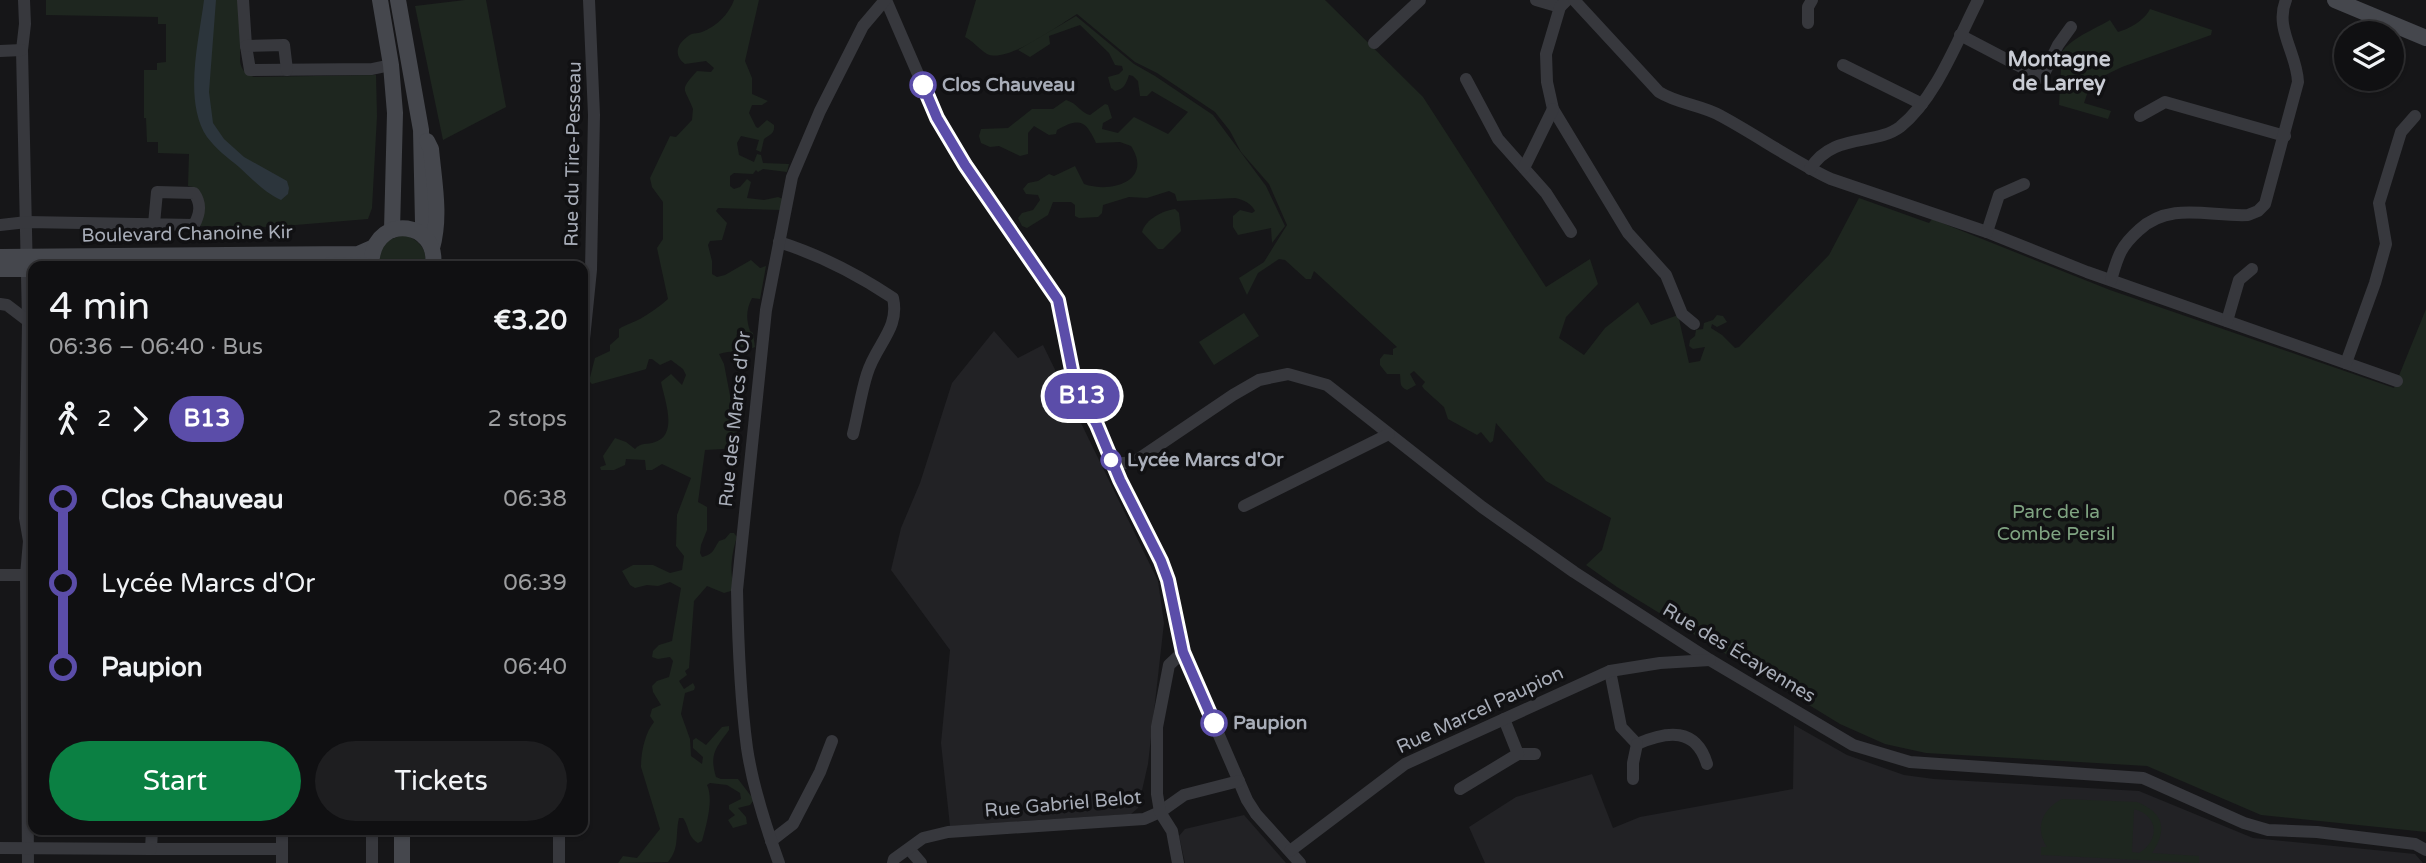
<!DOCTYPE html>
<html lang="en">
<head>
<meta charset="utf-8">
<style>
  :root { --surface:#101012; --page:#1e1e20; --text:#f1f3f6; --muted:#9c9d9f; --line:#303032; --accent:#0b8043 }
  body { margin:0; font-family:"Varela Round",sans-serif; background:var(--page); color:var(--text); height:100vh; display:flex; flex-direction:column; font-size:26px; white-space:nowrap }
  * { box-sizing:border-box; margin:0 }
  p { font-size:23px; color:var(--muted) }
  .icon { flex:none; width:38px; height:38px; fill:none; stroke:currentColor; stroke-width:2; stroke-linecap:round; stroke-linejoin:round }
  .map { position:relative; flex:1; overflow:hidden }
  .sheet { position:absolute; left:28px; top:261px; width:560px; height:574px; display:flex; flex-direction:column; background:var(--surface); border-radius:14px; box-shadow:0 2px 5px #0004,0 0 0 2px var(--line) }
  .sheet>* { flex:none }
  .badge { padding:0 14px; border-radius:23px; font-size:24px; line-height:46px }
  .controls { position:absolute; left:2334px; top:21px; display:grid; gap:14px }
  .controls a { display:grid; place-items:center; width:70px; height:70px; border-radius:50%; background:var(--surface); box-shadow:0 2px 5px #0004,0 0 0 2px var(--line); font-size:35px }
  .map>.badge { position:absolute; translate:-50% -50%; box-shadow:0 0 0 4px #fff }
  .legs { display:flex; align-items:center; gap:10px; height:77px; padding:0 21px; font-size:23px }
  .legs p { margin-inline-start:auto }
  .summary { display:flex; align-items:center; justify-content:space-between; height:119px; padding:0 21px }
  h1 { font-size:38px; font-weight:600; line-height:52px }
  .button { display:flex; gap:14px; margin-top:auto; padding:14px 21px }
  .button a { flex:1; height:80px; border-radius:42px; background:var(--accent); color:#fff; font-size:28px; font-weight:600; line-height:80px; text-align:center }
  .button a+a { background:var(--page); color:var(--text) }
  ul { padding:0 21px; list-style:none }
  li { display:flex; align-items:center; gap:24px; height:84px; font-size:26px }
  li i { display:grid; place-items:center; width:10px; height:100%; margin:0 9px; background:currentColor }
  li i::after { content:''; width:18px; height:18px; margin:-9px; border:5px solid; border-radius:50%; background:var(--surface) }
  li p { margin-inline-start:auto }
  li:first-child i { background:linear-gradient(#0000 50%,currentColor 0) }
  li:last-child i { background:linear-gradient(currentColor 50%,#0000 0) }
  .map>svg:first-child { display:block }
  .built { fill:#222225 }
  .green { fill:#1e261f; fill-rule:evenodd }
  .water { fill:#2c353c }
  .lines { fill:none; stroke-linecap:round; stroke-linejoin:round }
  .street { stroke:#37383d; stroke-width:12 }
  .secondary { stroke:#45474d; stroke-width:16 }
  .line-1-casing { stroke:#fff; stroke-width:16 }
  .line-1 { stroke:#5b4da9; stroke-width:10 }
  .stop-1-dot { fill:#fff; stroke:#5b4da9; stroke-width:3.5 }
  .labels { text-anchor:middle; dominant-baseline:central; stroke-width:7; stroke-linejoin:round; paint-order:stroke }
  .stop-label { font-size:19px; font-weight:bold; fill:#a8adb8; stroke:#111113; text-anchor:start }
  .street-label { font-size:19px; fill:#a8adb8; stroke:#111113 }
  .park-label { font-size:19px; fill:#7fa381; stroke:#111113 }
  .neighbourhood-label { font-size:21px; font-weight:bold; fill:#c9ccd4; stroke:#111113 }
</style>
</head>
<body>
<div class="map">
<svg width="2426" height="863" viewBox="0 0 2426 863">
  <rect width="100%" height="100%" fill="#161618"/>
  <g class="built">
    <path d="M994,331L1018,358L1043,345L1158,581L1164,623L1148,764L1138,808L1131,814L950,826L941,743L950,650L891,570L901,528L920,483L952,383Z"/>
    <path d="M1794,725L1847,755L1904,775L1934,779L2139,791L2253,838L2415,854L2423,863H1485L1469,827L1516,797L1592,774L1613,828L1640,817L1793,789Z"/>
    <path d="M1244,815L1286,863H1185L1179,836L1185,829Z"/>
    <path d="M95,830H140V834L95,835Z"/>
  </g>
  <g class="green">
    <path d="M46,0H240V61C241,70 246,74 254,77L376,75L377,116L372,208L368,219L271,227L193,226L198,222L193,187L188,186L189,154L158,153V142H147L146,118H144V70H157V63L166,62V24H158V17L46,15Z"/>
    <path d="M465,0H486L506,107L443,140L415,6Z"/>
    <path d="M734,0H759L745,61L752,78V94L768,101L762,105H752L749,113L756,127L758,128L767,120L774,125C775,134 770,134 764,139L761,152L756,150L759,140L741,136L737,143L739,155L754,162L757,154L761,155L763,163L789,164L787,172L763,169L758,172L756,170L753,174L734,173L730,176V186L734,189L740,187L747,179L751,182L747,198L764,200L778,197L783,199L781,210L718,208L716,211L727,223L722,240L710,241L708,245L712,261V274L717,277L725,275L751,260L760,268L766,266L760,299L752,298C746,310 746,319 750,331L753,333L755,347C744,353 731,350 719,354L724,364L740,448L705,450L698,502L707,507V530L701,545L700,553L702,557C714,554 713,550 719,541L725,539L730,533H734L737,537C732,552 729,571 734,586L731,591L724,593L707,586L694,601L689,668L685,671L687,675L679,681L684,689L693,683L695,687L694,690L685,693L681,714L690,739L691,756L702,764L703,757L693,748V740L696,738L706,745L722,727L729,726V730C716,748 709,754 716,777L721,779H738L754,800L750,805L738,808L746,817L747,824L733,828L728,820L735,815L729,809V805L741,799L740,793L727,785L710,783L707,785C714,800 706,826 702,841L698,843C687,836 690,828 683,818H679C675,834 680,848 668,862L618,863L623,856L637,858L660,829L641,767C641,752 645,733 654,722L650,716L652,709L661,705L653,692L652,686L657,681L669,677L673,661L670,657L658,659L652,657L653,651L659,645L672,641L681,588L670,582L658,586L647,585L635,588L630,585L622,571L633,565H653L670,573L682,570L684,556L676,546L677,515L691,478L662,464L652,470H646L645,460L626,459L625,465L614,470H601L600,467L606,465L603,456L615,438L626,442L635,449C641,442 647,445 655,442C679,435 664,398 661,382L671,374L682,385L686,375L683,369L671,360L660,365L652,359H649L646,369L643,370L592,384L589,381L595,358L610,351V345L619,337V329C626,324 633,323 640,319C650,313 659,307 668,299L657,248L663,239V202L652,187L650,178L670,136L676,137L692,120L693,109C685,87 678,92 697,71L711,72L714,68L706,61L685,64C674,56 676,45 687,37C692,32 697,34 702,32C717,26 729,14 734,0Z"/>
    <path d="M976,0H1325L1423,97L1546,287L1590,259L1598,284L1566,317L1559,338L1584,355L1605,328L1638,302L1651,325L1678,315L1689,363L1700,361L1705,347L1693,349L1689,346L1690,340L1695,336L1696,330L1703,329L1704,323L1713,320L1717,315L1723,316L1727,322L1717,327L1712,324L1711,328L1722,335L1735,348L1739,347L1829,255L1859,198L1929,223L1932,219L2110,290L2394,388L2426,309V832L2261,815L2147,766L1926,753L1885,744L1840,724L1617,587L1586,565L1602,550L1611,518L1546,481L1496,423L1493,441L1490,443L1481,432L1477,435L1448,419L1444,407L1424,389L1422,386L1425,382L1414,371L1410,374L1416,385L1407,390C1399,387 1401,382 1400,374H1387L1380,365V359L1384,354L1393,355V349L1397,347L1314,271L1311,279H1306L1285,260L1279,259L1258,273L1247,295L1239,278L1264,262L1287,225L1269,184L1241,152L1230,131L1215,112L1157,73L1135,62L1077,14C1059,25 1007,64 987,54C979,49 973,41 965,37Z"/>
    <path d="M2150,9L2212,30L2211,35L2122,67L2091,82L2084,103L2111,111L2108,119L2059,105L2061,69L2057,66C2057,43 2092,31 2110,20L2118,32C2129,29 2145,20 2150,9Z"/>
    <path d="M1076,16L1134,64L1155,76L1213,115L1266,186L1285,226L1272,243L1271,228L1238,235L1233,227V216L1240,210L1252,213L1255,211C1251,203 1244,200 1235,198L1177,201L1175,194L1169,191L1147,198L1129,197L1103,205L1102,213L1098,217L1079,218L1075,216V205L1071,202H1053L1048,215L1027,228L1022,226L1018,218L1022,213L1033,210L1040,200L1038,195L1026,194L1023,189L1028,183L1038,181L1049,174L1054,176L1075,166L1084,184C1113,194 1153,180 1131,146L1120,142L1096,143C1086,121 1080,117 1057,130L1056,134L1049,135L1034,126L1028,133V154L1020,156L999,146L990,147L981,143L979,136L981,129L1008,128L1032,109H1053L1066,100C1077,103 1081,113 1090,115L1105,104L1108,105L1112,118L1103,123L1102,129L1118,133L1134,117L1168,134L1188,112L1152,91L1147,96H1140L1138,81L1133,76L1129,75C1126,84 1124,89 1115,91L1111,88L1108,77L1119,74L1123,70L1122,66L1115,65L1109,53L1080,25L1049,36L1050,44L1030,57L1018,50Z"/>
    <path d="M1175,209L1179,213L1181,231L1163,249H1158L1142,232C1146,219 1162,211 1175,209Z"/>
    <path d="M404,234C419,241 428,248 425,266H378L377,258L382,243Z"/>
    <path d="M1244,313L1259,336L1214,365L1199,342Z"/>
    <path d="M2062,799L2137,802C2165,813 2167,831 2152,853L2199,856V863L2041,855V847H2047C2034,827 2043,809 2062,799ZM2134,809C2159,816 2160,840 2139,853L2132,852Z"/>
  </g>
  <path class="water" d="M204,0H216L209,92L213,123L224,139L244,157L287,181L289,188L288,194L281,200C265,193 251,178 239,167C228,158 216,149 207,137C183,101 199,40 204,0Z"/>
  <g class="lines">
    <g class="street">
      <path d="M24,0L25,24L22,50L28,321L25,518L29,541L26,575L28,863"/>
      <path d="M243,0L246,46L250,70L372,69L391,65"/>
      <path d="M886,0L937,118L965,165L1058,300L1073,375L1078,388L1097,425L1120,480L1161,561L1168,580L1183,652L1247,800L1256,814L1300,863"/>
      <path d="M1536,0L1560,7"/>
      <path d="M1567,0L1560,7L1546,54L1547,82L1553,109L1628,233L1666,275L1682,314L1694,324"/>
      <path d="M1574,0L1659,92C1678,104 1702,105 1721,116C1758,136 1793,161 1831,179L1987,232L2087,272L2397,381"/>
      <path d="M1808,23V7L1812,0"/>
      <path d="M1960,35L2042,78L2058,45L2071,27"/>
      <path d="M1374,43L1420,0"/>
      <path d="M246,46L284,45L287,70"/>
      <path d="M0,51L22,50"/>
      <path d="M1843,65L1922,104"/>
      <path d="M1466,79L1498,139L1546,193L1571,232"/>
      <path d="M2140,116L2165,102L2285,136"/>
      <path d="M1524,168L1553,109"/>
      <path d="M1810,169C1833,132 1875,146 1900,127C1936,98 1957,41 1978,0"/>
      <path d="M0,225L27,222L194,225C200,214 202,204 194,193L157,192L154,224"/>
      <path d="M1987,232L1999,195L2024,184"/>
      <path d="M779,242C820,255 857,274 893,298C900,329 876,344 867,374C861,393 858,414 853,434"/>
      <path d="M2111,280C2118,256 2120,247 2139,230C2170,201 2210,217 2248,215L2258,211L2265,204L2298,82C2297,53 2274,28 2286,0"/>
      <path d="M0,304L7,305L28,321"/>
      <path d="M2227,321L2239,280L2252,269"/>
      <path d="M583,349L591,270L594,115L589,0"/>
      <path d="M2346,363L2375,283L2386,244L2379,203L2401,132L2415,116"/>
      <path d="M1113,464L1134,462L1233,395L1259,380L1288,374L1327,385L1482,507L1574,572L1710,660L1853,745L1910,762L2143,778L2244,823L2268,830L2317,832L2415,844L2426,850"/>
      <path d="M1244,506L1389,434"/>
      <path d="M0,575H33"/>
      <path d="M1610,671L1621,727L1637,744"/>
      <path d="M1637,744C1667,731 1696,727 1707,764"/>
      <path d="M1518,754H1535"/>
      <path d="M1633,779V763L1637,744"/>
      <path d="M1460,789L1518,754L1504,719"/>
      <path d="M152,830L151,849H282"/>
      <path d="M282,830V863"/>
      <path d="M372,830V863"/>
      <path d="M559,830V863"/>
      <path d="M771,841L793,824L820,772L832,741"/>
      <path d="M0,848L151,849"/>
      <path d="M909,849L921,863"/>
      <path d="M1290,851L1405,764L1610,671L1660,663L1710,660"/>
      <path d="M779,863C767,830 752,782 747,748C740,696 738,642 737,590L766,310L792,177L820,111L863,26L885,0"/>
      <path d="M893,863L894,859L923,838L948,832L1144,819L1160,812L1184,795L1239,781"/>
      <path d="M1178,863L1172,831L1160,812L1157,794V727L1169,665L1183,652"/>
    </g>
    <g class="secondary">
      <path d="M380,0L391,65L395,113L392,230"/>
      <path d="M398,0L421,130L423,223L427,239"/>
      <path d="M2335,0L2426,38"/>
      <path d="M427,141L431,149C434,182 441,216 432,248"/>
      <path d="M0,257L358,254L374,247"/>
      <path d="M372,257C378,214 439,221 433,266"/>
      <path d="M330,265L368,266"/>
      <path d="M0,269H33"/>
      <path d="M402,863V830"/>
    </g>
  </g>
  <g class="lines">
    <g class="line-1-casing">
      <path id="line-1" d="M923,85L937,118L965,165L1058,300L1073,375L1077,388L1097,425L1120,480L1161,561L1168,580L1183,652L1214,723"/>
    </g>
    <use href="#line-1" class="line-1"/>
  </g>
  <g class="stop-1-dot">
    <circle cx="923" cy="85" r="12"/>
    <circle cx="1111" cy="460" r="9"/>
    <circle cx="1214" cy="723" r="12"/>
  </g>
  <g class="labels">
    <g class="stop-label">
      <text x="942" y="85">Clos Chauveau</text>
      <text x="1127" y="460">Lycée Marcs d'Or</text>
      <text x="1233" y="723">Paupion</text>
    </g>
    <g class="street-label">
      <text transform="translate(573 154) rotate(-89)">Rue du Tire-Pesseau</text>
      <text transform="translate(187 234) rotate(-1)">Boulevard Chanoine Kir</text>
      <text transform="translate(735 419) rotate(-84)">Rue des Marcs d'Or</text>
      <text transform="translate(1739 653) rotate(31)">Rue des Écayennes</text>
      <text transform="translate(1480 710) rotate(-25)">Rue Marcel Paupion</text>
      <text transform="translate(1063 804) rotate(-5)">Rue Gabriel Belot</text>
    </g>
    <g class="park-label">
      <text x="2056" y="512">Parc de la<tspan x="2056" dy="22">Combe Persil</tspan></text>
    </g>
    <g class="neighbourhood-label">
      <text x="2059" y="59">Montagne<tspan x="2059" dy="24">de Larrey</tspan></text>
    </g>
  </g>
</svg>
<div class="controls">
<a><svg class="icon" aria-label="layers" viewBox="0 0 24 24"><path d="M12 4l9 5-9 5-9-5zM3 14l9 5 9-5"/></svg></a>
</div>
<b class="badge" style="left:1082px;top:396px;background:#5b4da9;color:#fff">B13</b>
<section class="sheet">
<div class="summary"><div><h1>4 min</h1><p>06:36 – 06:40 · Bus</p></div><b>€3.20</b></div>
<div class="legs"><svg class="icon" aria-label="walk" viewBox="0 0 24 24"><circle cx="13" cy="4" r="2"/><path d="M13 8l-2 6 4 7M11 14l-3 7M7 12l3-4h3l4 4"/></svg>2<svg class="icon" aria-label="forward" viewBox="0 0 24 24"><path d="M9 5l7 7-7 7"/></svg><b class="badge" style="background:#5b4da9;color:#fff">B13</b><p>2 stops</p></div>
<ul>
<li><i style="color:#5b4da9"></i><b>Clos Chauveau</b><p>06:38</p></li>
<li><i style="color:#5b4da9"></i><span>Lycée Marcs d'Or</span><p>06:39</p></li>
<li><i style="color:#5b4da9"></i><b>Paupion</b><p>06:40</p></li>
</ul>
<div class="button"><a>Start</a><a>Tickets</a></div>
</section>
</div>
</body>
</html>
